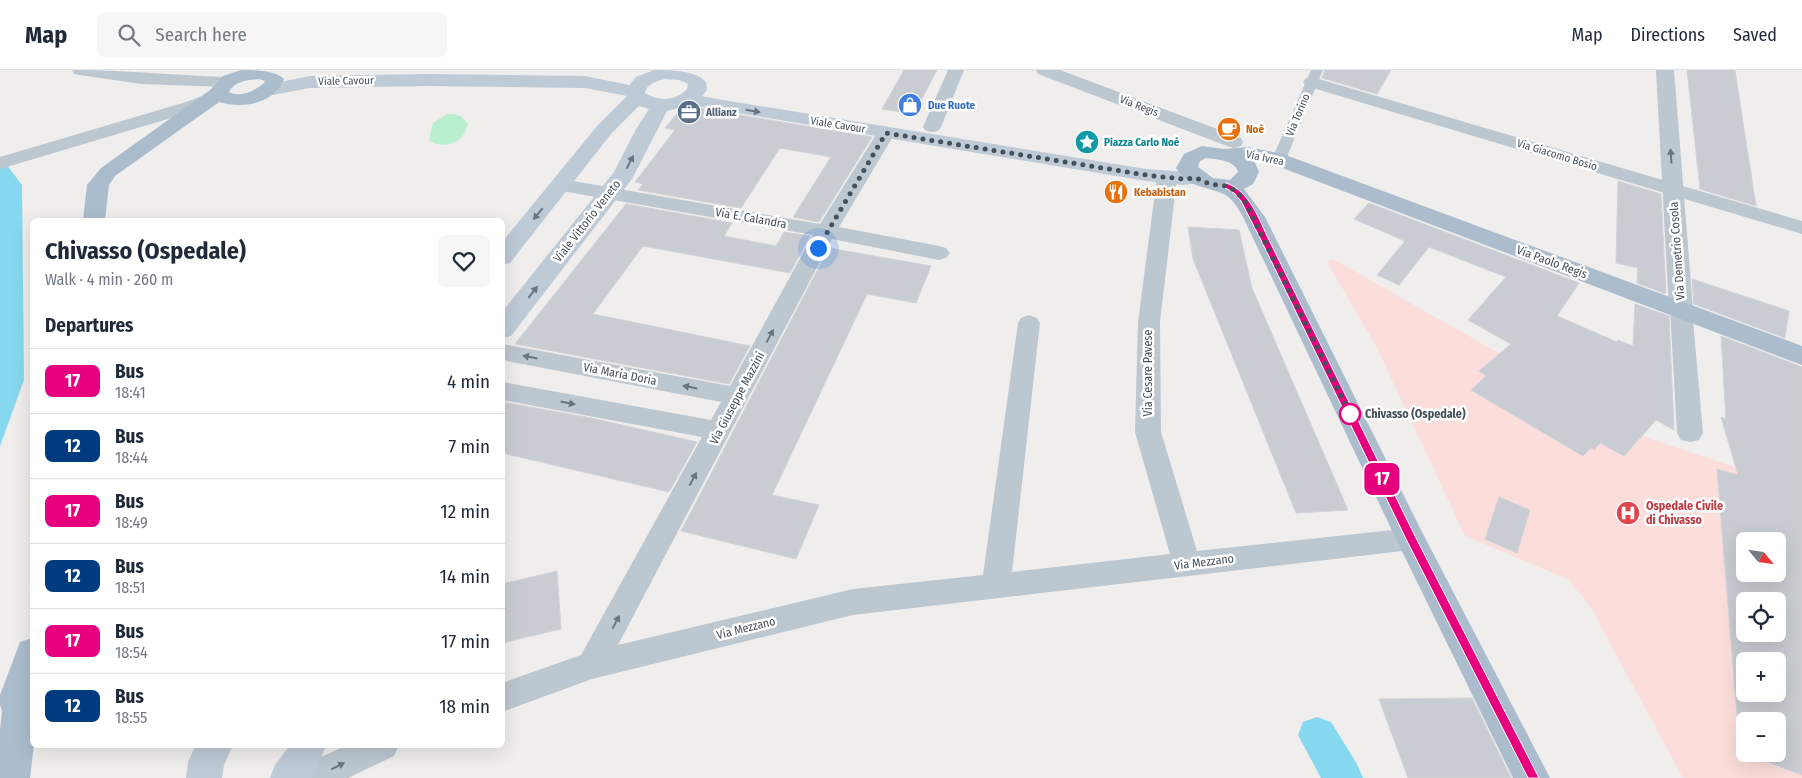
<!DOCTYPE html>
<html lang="en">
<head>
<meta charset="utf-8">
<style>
  :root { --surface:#fff; --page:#f6f6f7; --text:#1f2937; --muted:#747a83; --line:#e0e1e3 }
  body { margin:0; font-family:"Fira Sans Condensed",sans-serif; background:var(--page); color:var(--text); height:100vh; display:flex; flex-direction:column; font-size:19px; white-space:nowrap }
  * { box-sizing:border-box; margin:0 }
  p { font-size:16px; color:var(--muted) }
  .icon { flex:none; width:28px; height:28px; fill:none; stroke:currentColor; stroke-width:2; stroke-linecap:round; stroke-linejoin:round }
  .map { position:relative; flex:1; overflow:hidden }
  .sheet { position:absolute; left:30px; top:148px; width:475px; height:530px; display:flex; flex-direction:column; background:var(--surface); border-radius:8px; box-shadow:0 5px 20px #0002 }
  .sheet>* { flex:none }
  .badge { padding:0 10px; border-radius:8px; font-size:18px; line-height:32px }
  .needle { width:32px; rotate:119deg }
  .buttons { position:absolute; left:1736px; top:462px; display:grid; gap:10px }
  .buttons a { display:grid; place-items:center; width:50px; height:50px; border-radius:8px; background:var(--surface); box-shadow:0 5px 20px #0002; font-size:25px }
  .you { position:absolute; width:25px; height:25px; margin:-12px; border:4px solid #fff; border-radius:50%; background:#1a73e8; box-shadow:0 0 0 8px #1a73e833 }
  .map>.badge { position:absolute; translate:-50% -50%; box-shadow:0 0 0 2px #fff }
  h2 { padding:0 15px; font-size:19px; line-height:45px }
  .round { display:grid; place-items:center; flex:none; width:52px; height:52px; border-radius:8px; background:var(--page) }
  .overview { display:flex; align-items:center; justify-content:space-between; height:85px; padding:0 15px }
  h1 { font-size:24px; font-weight:700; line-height:38px }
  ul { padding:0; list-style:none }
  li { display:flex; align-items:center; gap:15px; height:65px; padding:0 15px; border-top:1px solid var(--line) }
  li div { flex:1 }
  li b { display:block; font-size:19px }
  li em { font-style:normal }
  li .badge { min-width:55px; font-weight:700; text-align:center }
  header { display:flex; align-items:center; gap:30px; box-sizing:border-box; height:70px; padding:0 25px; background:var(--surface); border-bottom:1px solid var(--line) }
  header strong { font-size:24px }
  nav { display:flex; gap:28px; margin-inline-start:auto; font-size:18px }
  .search { width:350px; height:45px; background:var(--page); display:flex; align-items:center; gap:12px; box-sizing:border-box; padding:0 18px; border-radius:8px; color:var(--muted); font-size:19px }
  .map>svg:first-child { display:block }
  .medical { fill:#fbdedb; fill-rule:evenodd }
  .green { fill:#b9efce }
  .water { fill:#85d8ed }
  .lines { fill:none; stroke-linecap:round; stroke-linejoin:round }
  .canal { fill:#85d8ed; fill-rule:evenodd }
  .building { fill:#c9ccd2; stroke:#d1d3d9; fill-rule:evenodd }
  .pedestrian { fill:#bdc7d0; fill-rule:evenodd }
  .minor { fill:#bdc7d0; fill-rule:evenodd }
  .tertiary { fill:#bdc7d0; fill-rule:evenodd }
  .secondary { fill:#bfcad7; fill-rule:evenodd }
  .primary { fill:#abbdcd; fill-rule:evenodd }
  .oneway { fill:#6a7580 }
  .oneway2 { fill:#69747d }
  .line { fill:#e6007e; stroke:#fff }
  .walk { stroke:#45505a; stroke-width:5; stroke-dasharray:0 9 }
  .stop-dot { fill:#fff; stroke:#e6007e; stroke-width:2.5 }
  .labels { text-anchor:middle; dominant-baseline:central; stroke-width:5; stroke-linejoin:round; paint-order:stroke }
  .far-street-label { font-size:11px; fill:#45505a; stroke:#fff }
  .far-shop-label { font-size:11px; font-weight:bold; fill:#366cbe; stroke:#fff; text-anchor:start }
  .far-service-label { font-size:11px; font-weight:bold; fill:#4e5e75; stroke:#fff; text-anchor:start }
  .far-food-label { font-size:11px; font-weight:bold; fill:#c56008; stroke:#fff; text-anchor:start }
  .far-culture-label { font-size:11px; font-weight:bold; fill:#0d838f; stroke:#fff; text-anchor:start }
  .street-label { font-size:12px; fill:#45505a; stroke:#fff }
  .stop-label { font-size:12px; font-weight:bold; fill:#45505a; stroke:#fff; text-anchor:start }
  .health-label { font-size:12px; font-weight:bold; fill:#be3a42; stroke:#fff; text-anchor:start }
</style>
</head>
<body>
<header>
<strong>Map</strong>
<div class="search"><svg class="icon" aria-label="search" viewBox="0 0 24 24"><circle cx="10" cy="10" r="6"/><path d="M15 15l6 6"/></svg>Search here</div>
<nav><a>Map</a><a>Directions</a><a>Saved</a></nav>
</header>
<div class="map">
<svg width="1802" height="708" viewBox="0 0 1802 708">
  <rect width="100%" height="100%" fill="#f0eded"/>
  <path class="medical" d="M1333,189L1650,369L1802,419V708H1683L1591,538L1568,509L1465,466L1376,276L1327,192ZM1745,471H1778V504H1745ZM1745,531H1778V564H1745ZM1745,591H1778V624H1745ZM1745,651H1778V684H1745Z"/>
  <path class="green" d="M447,44C458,44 462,45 468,54C466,59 464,66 460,69C451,76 437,77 429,70L433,53Z"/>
  <path class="water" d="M0,86L22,115L24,310L0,376Z"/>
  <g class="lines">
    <path class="canal" d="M1317,647L1331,652L1357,694L1363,708H1321L1298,665L1303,652Z"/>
  </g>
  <g class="building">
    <path d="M904,0H937L914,44L882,39Z"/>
    <path d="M1325,0H1391L1377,24L1322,8Z"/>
    <path d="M1687,0H1735L1756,136L1700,119Z"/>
    <path d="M692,37L872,67L819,152L793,147L831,87L780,78L741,138L638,120L643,114L635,112L675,60L665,58L681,39Z"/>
    <path d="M1618,111L1661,124L1666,224L1637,213L1638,198L1616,193Z"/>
    <path d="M1369,133L1579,213L1557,246L1617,272L1618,270L1633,276L1635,234L1669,246L1674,360L1656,350L1624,386L1600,373L1594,380L1591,378L1583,386L1471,320L1486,306L1479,301L1511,274L1468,250L1506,207L1429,177L1399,215L1377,205L1405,171L1354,149Z"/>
    <path d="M626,134L732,153L724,166L776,176L784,162L810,166L790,203L643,176L593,244L750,276L729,314L515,274Z"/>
    <path d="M1188,157L1239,160L1252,218L1348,440L1296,443L1193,189Z"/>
    <path d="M829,178L931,196L916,233L867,224L772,425L819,435L796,489L681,461Z"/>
    <path d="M1692,209L1789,241L1785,268L1694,234Z"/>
    <path d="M1721,266L1802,297V705L1740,682L1717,399L1738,405L1721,347L1726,349ZM1745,471H1778V504H1745ZM1745,531H1778V564H1745ZM1745,591H1778V624H1745ZM1745,651H1778V684H1745Z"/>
    <path d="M502,332L591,348L697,372L669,422L502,383Z"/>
    <path d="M1499,427L1530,440L1517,483L1485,469Z"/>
    <path d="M557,501L561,559L502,573V514Z"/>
    <path d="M1472,628L1511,708H1408L1379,629Z"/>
  </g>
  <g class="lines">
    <path class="pedestrian" d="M1311,0H1323L1286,89L1284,92H1274L1272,89Z"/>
    <g class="minor">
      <path d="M72,0C123,0 174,5 225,7L231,8L234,12L231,16L225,17L141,14L80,5L74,4Z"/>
      <path d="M948,0H964L941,57L938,61L932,62L926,61L923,57Z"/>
      <path d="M1036,0H1060L1241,68L1243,72L1241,76L1234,78L1227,76L1038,4Z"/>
      <path d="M1312,7L1802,151V164L1306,16L1303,12L1306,8Z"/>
      <path d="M211,23L217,24L220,28L217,32L198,40L0,99V87L186,32Z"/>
      <path d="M886,57L892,59L895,63L839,157L939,176L946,178L950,183L946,188L939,190L832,169L618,575L853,519L983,505L1018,253L1021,248L1029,245L1037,248L1040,253L1012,502L1170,484L1135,362L1138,252L1157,107L1160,103L1167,101L1174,103L1177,107L1160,252L1161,362L1197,481L1411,458L1421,461L1425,469L1421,477L1411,480L853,545L592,609L502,642V613L581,585L702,367L502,330V312L711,350L721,332L502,290V274L730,316L813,165L562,121L555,119L552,115L555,111L562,109L820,154L877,63L880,59Z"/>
      <path d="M1681,232L1689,234L1692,239L1703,363L1699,370L1690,372L1681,370L1677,363L1670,239L1673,234Z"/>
      <path d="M348,675H399L394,686L348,708H277L276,705L280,694L292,689L314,690Z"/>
    </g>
    <path class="tertiary" d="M1656,0H1674L1693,239L1690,245L1681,247L1672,245L1669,239Z"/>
    <g class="secondary">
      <path d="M654,0C671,0 695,0 706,12L707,20L702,26L717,29L1146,99L1204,103L1207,108L1204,113L1182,115L1146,111L690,35L667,41L632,109L511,266L502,268V242L614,102L635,61L649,39L639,36L611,64L510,193L502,195V172L597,56L627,26L585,18L428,16L310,18L267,26L260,24L257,20L260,16L310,6L428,4L585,6L629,15L636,7ZM665,9L679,10L688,14L687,19C676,31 659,32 645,23C646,14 657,11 665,9Z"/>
      <path d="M196,675H233L224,695L222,708H186L188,692Z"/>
      <path d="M290,675H326L316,701L311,708H270L275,695Z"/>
    </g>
    <g class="primary">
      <path d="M241,0C255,0 275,0 284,9C274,34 243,39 219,32L115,106L109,115L105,150H83L87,115L101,98L210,20L223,6ZM259,9L265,11L264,13C255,21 240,28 229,22C234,11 248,10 259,9Z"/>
      <path d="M1202,76L1224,79L1248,77L1283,84L1802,276V295L1277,96L1254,90L1259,102L1253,114L1244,119L1265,147L1422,462L1550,708H1513L1396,469L1243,147C1238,138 1231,126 1221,123C1201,115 1190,118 1176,98L1184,84ZM1206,88C1216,89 1235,90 1238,102L1230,110L1213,108L1198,97L1200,91Z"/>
      <path d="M32,568L34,675L30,708H0V660L2,641L0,635V625L20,572Z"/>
    </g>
  </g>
  <defs><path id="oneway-solid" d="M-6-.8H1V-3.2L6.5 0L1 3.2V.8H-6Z" transform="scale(1.25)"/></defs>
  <g class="oneway">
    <use href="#oneway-solid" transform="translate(753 41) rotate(9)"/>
    <use href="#oneway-solid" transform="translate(630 92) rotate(-63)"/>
    <use href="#oneway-solid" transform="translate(538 144) rotate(129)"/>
    <use href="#oneway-solid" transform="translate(533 222) rotate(-52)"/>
  </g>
  <g class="oneway2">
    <use href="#oneway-solid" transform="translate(1671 86) rotate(-94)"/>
    <use href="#oneway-solid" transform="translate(770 266) rotate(-62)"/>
    <use href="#oneway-solid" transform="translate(530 287) rotate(-169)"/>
    <use href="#oneway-solid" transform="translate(690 317) rotate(-169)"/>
    <use href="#oneway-solid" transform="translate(568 333) rotate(11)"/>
    <use href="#oneway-solid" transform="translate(693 409) rotate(-62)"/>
    <use href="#oneway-solid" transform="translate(616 552) rotate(-62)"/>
    <use href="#oneway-solid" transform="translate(338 696) rotate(-26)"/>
  </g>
  <path class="line" d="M1226,113C1250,121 1259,150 1269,170L1416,468L1537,704L1539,708H1528L1406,469L1261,170L1241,131L1234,123L1222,116Z"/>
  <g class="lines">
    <path class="walk" d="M818,178L886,63L1146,105L1182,109L1196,108L1210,114L1226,116L1236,121L1244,130L1350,344"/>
  </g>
  <defs>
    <g id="shop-disc" transform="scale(1.25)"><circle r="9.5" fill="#3f7fe0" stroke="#fff"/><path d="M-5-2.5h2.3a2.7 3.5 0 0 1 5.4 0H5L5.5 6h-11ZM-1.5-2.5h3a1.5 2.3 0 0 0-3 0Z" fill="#fff"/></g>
    <g id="office-disc" transform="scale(1.25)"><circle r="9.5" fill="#5c6f8a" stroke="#fff"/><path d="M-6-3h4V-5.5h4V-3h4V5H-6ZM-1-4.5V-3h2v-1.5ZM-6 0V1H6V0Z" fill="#fff"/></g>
    <g id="cafe-disc" transform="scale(1.25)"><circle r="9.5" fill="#e8710a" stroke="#fff"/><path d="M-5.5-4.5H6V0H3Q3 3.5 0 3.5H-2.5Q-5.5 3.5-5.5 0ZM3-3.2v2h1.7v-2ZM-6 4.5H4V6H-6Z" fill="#fff"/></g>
    <g id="sight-disc" transform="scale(1.25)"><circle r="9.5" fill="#0f9aa8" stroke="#fff"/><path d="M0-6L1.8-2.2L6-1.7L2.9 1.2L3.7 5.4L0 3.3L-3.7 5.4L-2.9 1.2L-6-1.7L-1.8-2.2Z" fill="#fff"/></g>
    <g id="restaurant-disc" transform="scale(1.25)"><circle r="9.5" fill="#e8710a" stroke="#fff"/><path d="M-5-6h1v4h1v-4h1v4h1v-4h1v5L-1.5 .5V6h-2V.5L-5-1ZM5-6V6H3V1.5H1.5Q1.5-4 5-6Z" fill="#fff"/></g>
    <g id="hospital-disc" transform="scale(1.25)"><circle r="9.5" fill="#e0444e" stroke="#fff"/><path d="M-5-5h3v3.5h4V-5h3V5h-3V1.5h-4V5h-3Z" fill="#fff"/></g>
  </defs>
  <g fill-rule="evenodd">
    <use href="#shop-disc" x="910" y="35"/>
    <use href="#office-disc" x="689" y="42"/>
    <use href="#cafe-disc" x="1229" y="59"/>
    <use href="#sight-disc" x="1087" y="72"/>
    <use href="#restaurant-disc" x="1116" y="122"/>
    <use href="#hospital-disc" x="1628" y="443"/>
  </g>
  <circle class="stop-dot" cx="1350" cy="344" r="10"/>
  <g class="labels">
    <g class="far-street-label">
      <text transform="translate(346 11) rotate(-1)">Viale Cavour</text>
      <text transform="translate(1139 36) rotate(21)">Via Regis</text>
      <text transform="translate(1298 45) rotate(-67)">Via Torino</text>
      <text transform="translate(838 55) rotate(9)">Viale Cavour</text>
      <text transform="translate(1557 85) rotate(17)">Via Giacomo Bosio</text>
      <text transform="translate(1265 88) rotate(12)">Via Ivrea</text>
    </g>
    <g class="far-shop-label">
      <text x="928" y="35">Due Ruote</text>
    </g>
    <g class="far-service-label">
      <text x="706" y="42">Allianz</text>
    </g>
    <g class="far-food-label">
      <text x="1246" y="59">Noè</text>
      <text x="1134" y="122">Kebabistan</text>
    </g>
    <g class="far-culture-label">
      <text x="1104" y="72">Piazza Carlo Noè</text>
    </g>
    <g class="street-label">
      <text transform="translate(751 148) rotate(10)">Via E. Calandra</text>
      <text transform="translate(587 151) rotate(-52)">Viale Vittorio Veneto</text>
      <text transform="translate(1677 181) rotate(-94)">Via Demetrio Cosola</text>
      <text transform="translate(1552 192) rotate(20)">Via Paolo Regis</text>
      <text transform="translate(1148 303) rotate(-90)">Via Cesare Pavese</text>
      <text transform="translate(620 304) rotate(11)">Via Maria Doria</text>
      <text transform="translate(737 328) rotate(-62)">Via Giuseppe Mazzini</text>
      <text transform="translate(1204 492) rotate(-7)">Via Mezzano</text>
      <text transform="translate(746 558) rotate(-14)">Via Mezzano</text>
    </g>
    <g class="stop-label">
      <text x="1365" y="344">Chivasso (Ospedale)</text>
    </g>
    <g class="health-label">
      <text x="1646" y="436">Ospedale Civile<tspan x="1646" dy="14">di Chivasso</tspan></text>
    </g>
  </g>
</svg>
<div class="buttons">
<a><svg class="needle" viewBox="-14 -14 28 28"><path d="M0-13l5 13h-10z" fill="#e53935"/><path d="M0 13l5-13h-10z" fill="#747a83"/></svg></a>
<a><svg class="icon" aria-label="locate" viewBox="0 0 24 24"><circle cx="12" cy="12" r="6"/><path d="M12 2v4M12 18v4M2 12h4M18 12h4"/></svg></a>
<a>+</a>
<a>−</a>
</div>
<div class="you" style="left:818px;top:178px"></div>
<b class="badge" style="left:1382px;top:409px;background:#e6007e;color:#fff">17</b>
<section class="sheet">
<div class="overview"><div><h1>Chivasso (Ospedale)</h1><p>Walk · 4 min · 260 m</p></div><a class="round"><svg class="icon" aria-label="heart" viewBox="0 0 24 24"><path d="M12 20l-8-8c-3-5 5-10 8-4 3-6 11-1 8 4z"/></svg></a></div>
<h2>Departures</h2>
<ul>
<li><span class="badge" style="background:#e6007e;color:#fff">17</span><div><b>Bus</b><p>18:41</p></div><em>4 min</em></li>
<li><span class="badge" style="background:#003b80;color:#fff">12</span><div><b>Bus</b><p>18:44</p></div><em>7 min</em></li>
<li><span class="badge" style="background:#e6007e;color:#fff">17</span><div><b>Bus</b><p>18:49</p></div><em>12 min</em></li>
<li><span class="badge" style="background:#003b80;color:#fff">12</span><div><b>Bus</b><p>18:51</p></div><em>14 min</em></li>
<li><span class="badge" style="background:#e6007e;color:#fff">17</span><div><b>Bus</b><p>18:54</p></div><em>17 min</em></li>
<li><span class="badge" style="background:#003b80;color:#fff">12</span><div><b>Bus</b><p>18:55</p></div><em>18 min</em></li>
</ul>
</section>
</div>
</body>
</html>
